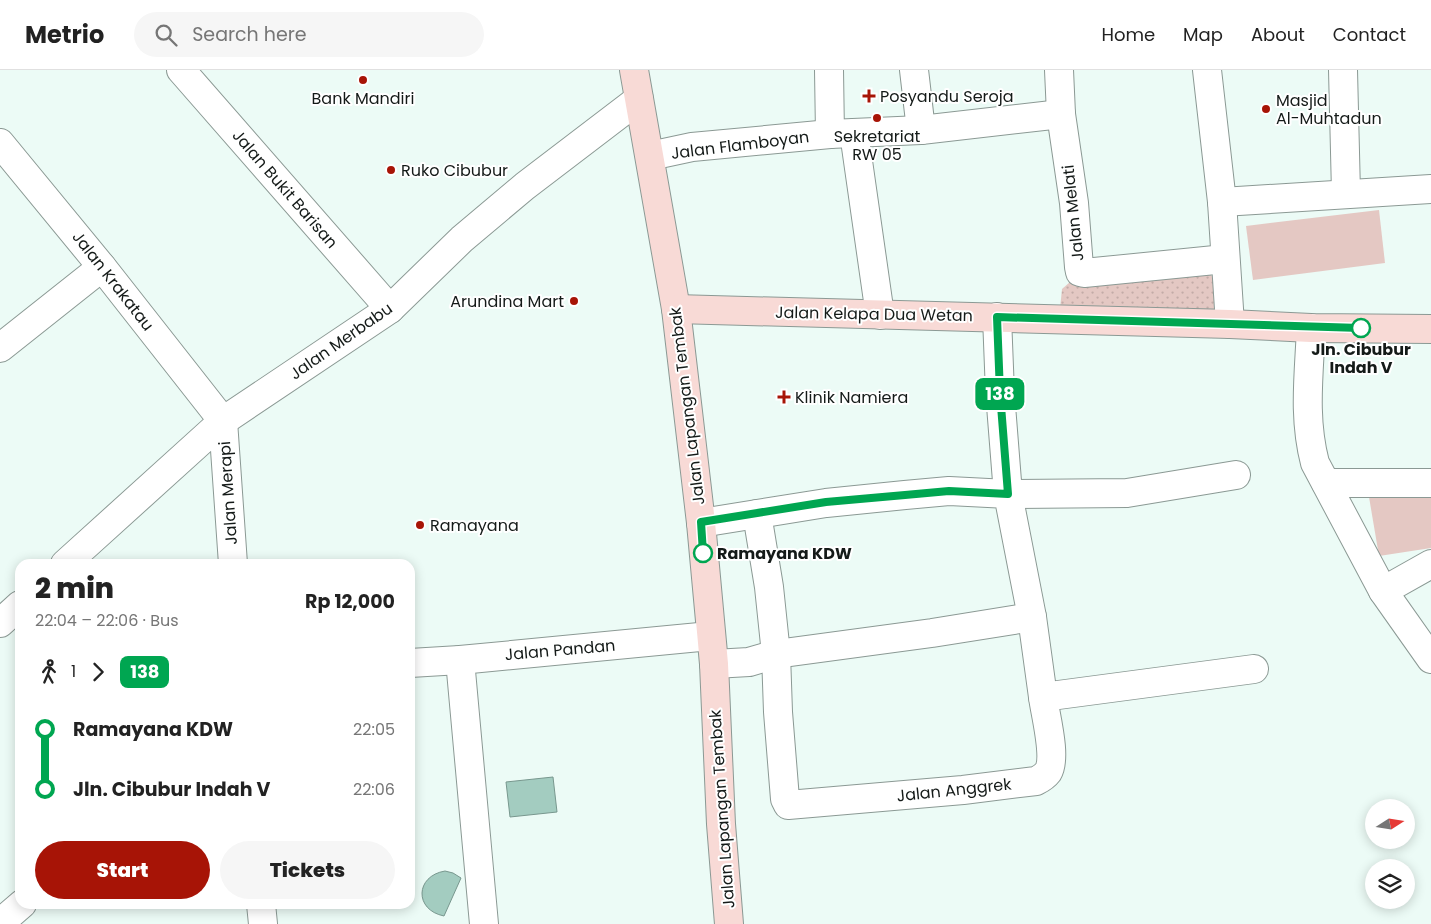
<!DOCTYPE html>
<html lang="en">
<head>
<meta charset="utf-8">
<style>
  :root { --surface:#fff; --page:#f6f6f6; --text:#222; --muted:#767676; --line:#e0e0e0; --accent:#a71406 }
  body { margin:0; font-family:Poppins,sans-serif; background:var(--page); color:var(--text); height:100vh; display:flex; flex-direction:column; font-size:19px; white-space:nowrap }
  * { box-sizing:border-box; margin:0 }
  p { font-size:16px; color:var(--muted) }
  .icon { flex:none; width:28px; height:28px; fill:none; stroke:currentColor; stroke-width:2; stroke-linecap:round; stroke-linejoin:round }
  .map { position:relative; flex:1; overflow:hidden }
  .panel { position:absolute; left:15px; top:489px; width:400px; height:350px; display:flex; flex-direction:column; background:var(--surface); border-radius:15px; box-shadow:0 2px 12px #0003 }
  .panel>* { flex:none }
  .badge { padding:0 10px; border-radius:8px; font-size:18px; line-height:32px }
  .needle { width:32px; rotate:78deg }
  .controls { position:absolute; left:1365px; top:729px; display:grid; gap:10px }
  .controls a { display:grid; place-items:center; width:50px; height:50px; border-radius:50%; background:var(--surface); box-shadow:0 2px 12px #0003; font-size:25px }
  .map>.badge { position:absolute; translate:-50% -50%; box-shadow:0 0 0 2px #fff }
  .legs { display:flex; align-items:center; gap:8px; height:55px; padding:0 20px; font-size:16px }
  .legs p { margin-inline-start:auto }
  .summary { display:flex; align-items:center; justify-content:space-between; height:85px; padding:0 20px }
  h1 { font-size:28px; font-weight:800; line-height:38px }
  .button { display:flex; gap:10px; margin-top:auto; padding:10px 20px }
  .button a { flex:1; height:58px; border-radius:30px; background:var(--accent); color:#fff; font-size:20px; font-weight:800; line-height:58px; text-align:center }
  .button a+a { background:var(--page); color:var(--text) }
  ul { padding:0 20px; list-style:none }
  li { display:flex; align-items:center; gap:18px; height:60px; font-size:19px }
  li i { display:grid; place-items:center; width:8px; height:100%; margin:0 6px; background:currentColor }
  li i::after { content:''; width:12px; height:12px; margin:-6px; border:4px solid; border-radius:50%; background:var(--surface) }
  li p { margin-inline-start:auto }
  li:first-child i { background:linear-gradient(#0000 50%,currentColor 0) }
  li:last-child i { background:linear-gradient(currentColor 50%,#0000 0) }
  header { display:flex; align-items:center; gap:30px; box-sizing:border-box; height:70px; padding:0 25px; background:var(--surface); border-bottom:1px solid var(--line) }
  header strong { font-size:24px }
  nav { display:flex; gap:28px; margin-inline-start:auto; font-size:18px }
  .search { width:350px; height:45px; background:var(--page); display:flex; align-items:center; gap:12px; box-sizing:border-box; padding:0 18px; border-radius:28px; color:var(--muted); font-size:19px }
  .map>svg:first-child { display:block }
  .grass { fill:#e4c8c3 }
  .garden { fill:url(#garden-dots) }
  .water { fill:#a3ccc0; stroke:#78978e }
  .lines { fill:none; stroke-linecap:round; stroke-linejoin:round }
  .street-casing { stroke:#8b9994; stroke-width:30 }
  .secondary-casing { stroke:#8b9994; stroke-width:30 }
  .street { stroke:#fff; stroke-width:28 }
  .secondary { stroke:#f8dad6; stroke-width:28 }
  .line-1-casing { stroke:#fff; stroke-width:11 }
  .line-1 { stroke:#00a651; stroke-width:8 }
  .poi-dot { fill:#a71406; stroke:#fff; stroke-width:2 }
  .stop-1-dot { fill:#fff; stroke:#00a651; stroke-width:2.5 }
  .labels { text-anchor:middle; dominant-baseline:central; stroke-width:4; stroke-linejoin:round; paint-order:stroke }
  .poi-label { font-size:16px; fill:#141a18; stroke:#fff; text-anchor:start }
  .street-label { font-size:16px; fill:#141a18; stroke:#fff }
  .stop-label { font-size:16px; font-weight:bold; fill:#141a18; stroke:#fff }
</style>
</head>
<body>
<header>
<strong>Metrio</strong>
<div class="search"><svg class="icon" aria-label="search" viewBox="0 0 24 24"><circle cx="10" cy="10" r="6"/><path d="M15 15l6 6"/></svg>Search here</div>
<nav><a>Home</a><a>Map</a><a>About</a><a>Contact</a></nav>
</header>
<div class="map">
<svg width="1431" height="854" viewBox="0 0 1431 854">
  <defs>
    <pattern id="garden-dots" width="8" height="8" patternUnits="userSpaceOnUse" patternTransform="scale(1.25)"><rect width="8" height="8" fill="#e4c8c3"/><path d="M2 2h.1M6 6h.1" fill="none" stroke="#c3aba7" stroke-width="1.8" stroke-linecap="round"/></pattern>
  </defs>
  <rect width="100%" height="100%" fill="#ecfbf6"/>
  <g class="grass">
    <path d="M1379,140L1385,193L1253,210L1246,156Z"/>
    <path d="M1431,417V478L1379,486L1369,427Z"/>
  </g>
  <path class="garden" d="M1197,199L1210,204L1222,218L1224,247L1060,239L1062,219L1078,205Z"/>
  <g class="water">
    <path d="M553,707L557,742L510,747L506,712Z"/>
    <path d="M445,801L453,803L461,808L444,846C414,840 415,806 445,801Z"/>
  </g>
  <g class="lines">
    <g class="street-casing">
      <g id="street">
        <path d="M181,0L390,239"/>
        <path d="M829,0L830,64"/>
        <path d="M914,0L921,60"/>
        <path d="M1059,0L1061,44L1074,133L1079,197L1080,202L1084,203L1225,189"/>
        <path d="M1207,0L1222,132L1230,254"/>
        <path d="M1343,0L1346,123"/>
        <path d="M854,63L880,245"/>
        <path d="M0,73L102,197L223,351L233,494"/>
        <path d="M650,86L692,77L830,64L921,60L1061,44"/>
        <path d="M1222,132L1431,119"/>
        <path d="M997,247L1000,323L1008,424L1127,423L1236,405"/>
        <path d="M1311,258C1309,305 1303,347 1315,393L1383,521L1431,589"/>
        <path d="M0,278L102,197"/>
        <path d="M1326,413H1431"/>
        <path d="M757,444L769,517L776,584L778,642L785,729L788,735L963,720L1036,711C1040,709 1045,706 1048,702C1057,687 1045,644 1043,627"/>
        <path d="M701,453L826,433L905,425L949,421L1008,424L1032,547L1043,627L1254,599"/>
        <path d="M65,494L223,351L390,239L462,169L525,116L639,29"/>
        <path d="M1383,521L1431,494"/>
        <path d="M0,553L20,535"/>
        <path d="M460,590L484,854"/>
        <path d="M410,593L460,590L710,566"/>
        <path d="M714,594L749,592L776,584L932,563L1032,547"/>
        <path d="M261,834L263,854"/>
        <path d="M0,853L22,834"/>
      </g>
    </g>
    <g class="secondary-casing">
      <g id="secondary">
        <path d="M634,0L676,239L701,453L714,594L721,754L729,854"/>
        <path d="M676,239L1230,254L1311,258L1431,259"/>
      </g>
    </g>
    <use href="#street" class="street"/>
    <use href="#secondary" class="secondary"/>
  </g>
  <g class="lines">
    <g class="line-1-casing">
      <path id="line-1" d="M703,483L701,452L826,432L905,425L949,421L1008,424L1000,323L997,247L1361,258"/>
    </g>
    <use href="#line-1" class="line-1"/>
  </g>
  <g class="poi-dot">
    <circle cx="363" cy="10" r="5"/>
    <path d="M866.5 18.5h5v5h5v5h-5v5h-5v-5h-5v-5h5z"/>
    <circle cx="1266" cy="39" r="5"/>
    <circle cx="877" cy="48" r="5"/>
    <circle cx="391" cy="100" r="5"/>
    <circle cx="574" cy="231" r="5"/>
    <path d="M781.5 319.5h5v5h5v5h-5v5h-5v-5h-5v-5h5z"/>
    <circle cx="420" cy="455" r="5"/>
  </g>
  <g class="stop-1-dot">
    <circle cx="1361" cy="258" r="9"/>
    <circle cx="703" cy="483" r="9"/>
  </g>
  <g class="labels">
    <g class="poi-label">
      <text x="880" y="26">Posyandu Seroja</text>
      <text x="363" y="28" text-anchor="middle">Bank Mandiri</text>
      <text x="1276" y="30">Masjid<tspan x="1276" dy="18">Al-Muhtadun</tspan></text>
      <text x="877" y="66" text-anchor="middle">Sekretariat<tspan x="877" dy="18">RW 05</tspan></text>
      <text x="401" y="100">Ruko Cibubur</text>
      <text x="564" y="231" text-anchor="end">Arundina Mart</text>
      <text x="795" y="327">Klinik Namiera</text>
      <text x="430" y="455">Ramayana</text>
    </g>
    <g class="street-label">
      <text transform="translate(740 75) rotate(-7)">Jalan Flamboyan</text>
      <text transform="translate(285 119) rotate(49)">Jalan Bukit Barisan</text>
      <text transform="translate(1073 143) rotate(-96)">Jalan Melati</text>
      <text transform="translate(113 211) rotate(52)">Jalan Krakatau</text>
      <text transform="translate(874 244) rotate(1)">Jalan Kelapa Dua Wetan</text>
      <text transform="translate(341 271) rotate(-35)">Jalan Merbabu</text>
      <text transform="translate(687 336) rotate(-97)">Jalan Lapangan Tembak</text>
      <text transform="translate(228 423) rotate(-94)">Jalan Merapi</text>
      <text transform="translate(560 580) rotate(-5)">Jalan Pandan</text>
      <text transform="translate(954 720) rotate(-6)">Jalan Anggrek</text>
      <text transform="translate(722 739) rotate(-94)">Jalan Lapangan Tembak</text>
    </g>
    <g class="stop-label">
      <text x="1361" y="279">Jln. Cibubur<tspan x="1361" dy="18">Indah V</tspan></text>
      <text x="717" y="483" text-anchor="start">Ramayana KDW</text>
    </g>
  </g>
</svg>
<div class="controls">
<a><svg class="needle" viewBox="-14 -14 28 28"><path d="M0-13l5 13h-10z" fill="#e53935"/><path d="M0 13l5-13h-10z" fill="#767676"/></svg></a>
<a><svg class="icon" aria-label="layers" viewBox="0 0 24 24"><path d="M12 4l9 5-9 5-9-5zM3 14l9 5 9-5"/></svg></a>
</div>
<b class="badge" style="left:1000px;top:324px;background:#00a651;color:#fff">138</b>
<section class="panel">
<div class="summary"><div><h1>2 min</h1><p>22:04 – 22:06 · Bus</p></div><b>Rp 12,000</b></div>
<div class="legs"><svg class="icon" aria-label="walk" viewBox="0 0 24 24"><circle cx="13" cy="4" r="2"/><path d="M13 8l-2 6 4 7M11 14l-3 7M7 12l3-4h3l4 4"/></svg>1<svg class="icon" aria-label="forward" viewBox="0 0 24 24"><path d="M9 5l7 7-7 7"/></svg><b class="badge" style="background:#00a651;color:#fff">138</b></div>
<ul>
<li><i style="color:#00a651"></i><b>Ramayana KDW</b><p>22:05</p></li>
<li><i style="color:#00a651"></i><b>Jln. Cibubur Indah V</b><p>22:06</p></li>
</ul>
<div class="button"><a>Start</a><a>Tickets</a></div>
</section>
</div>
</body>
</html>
